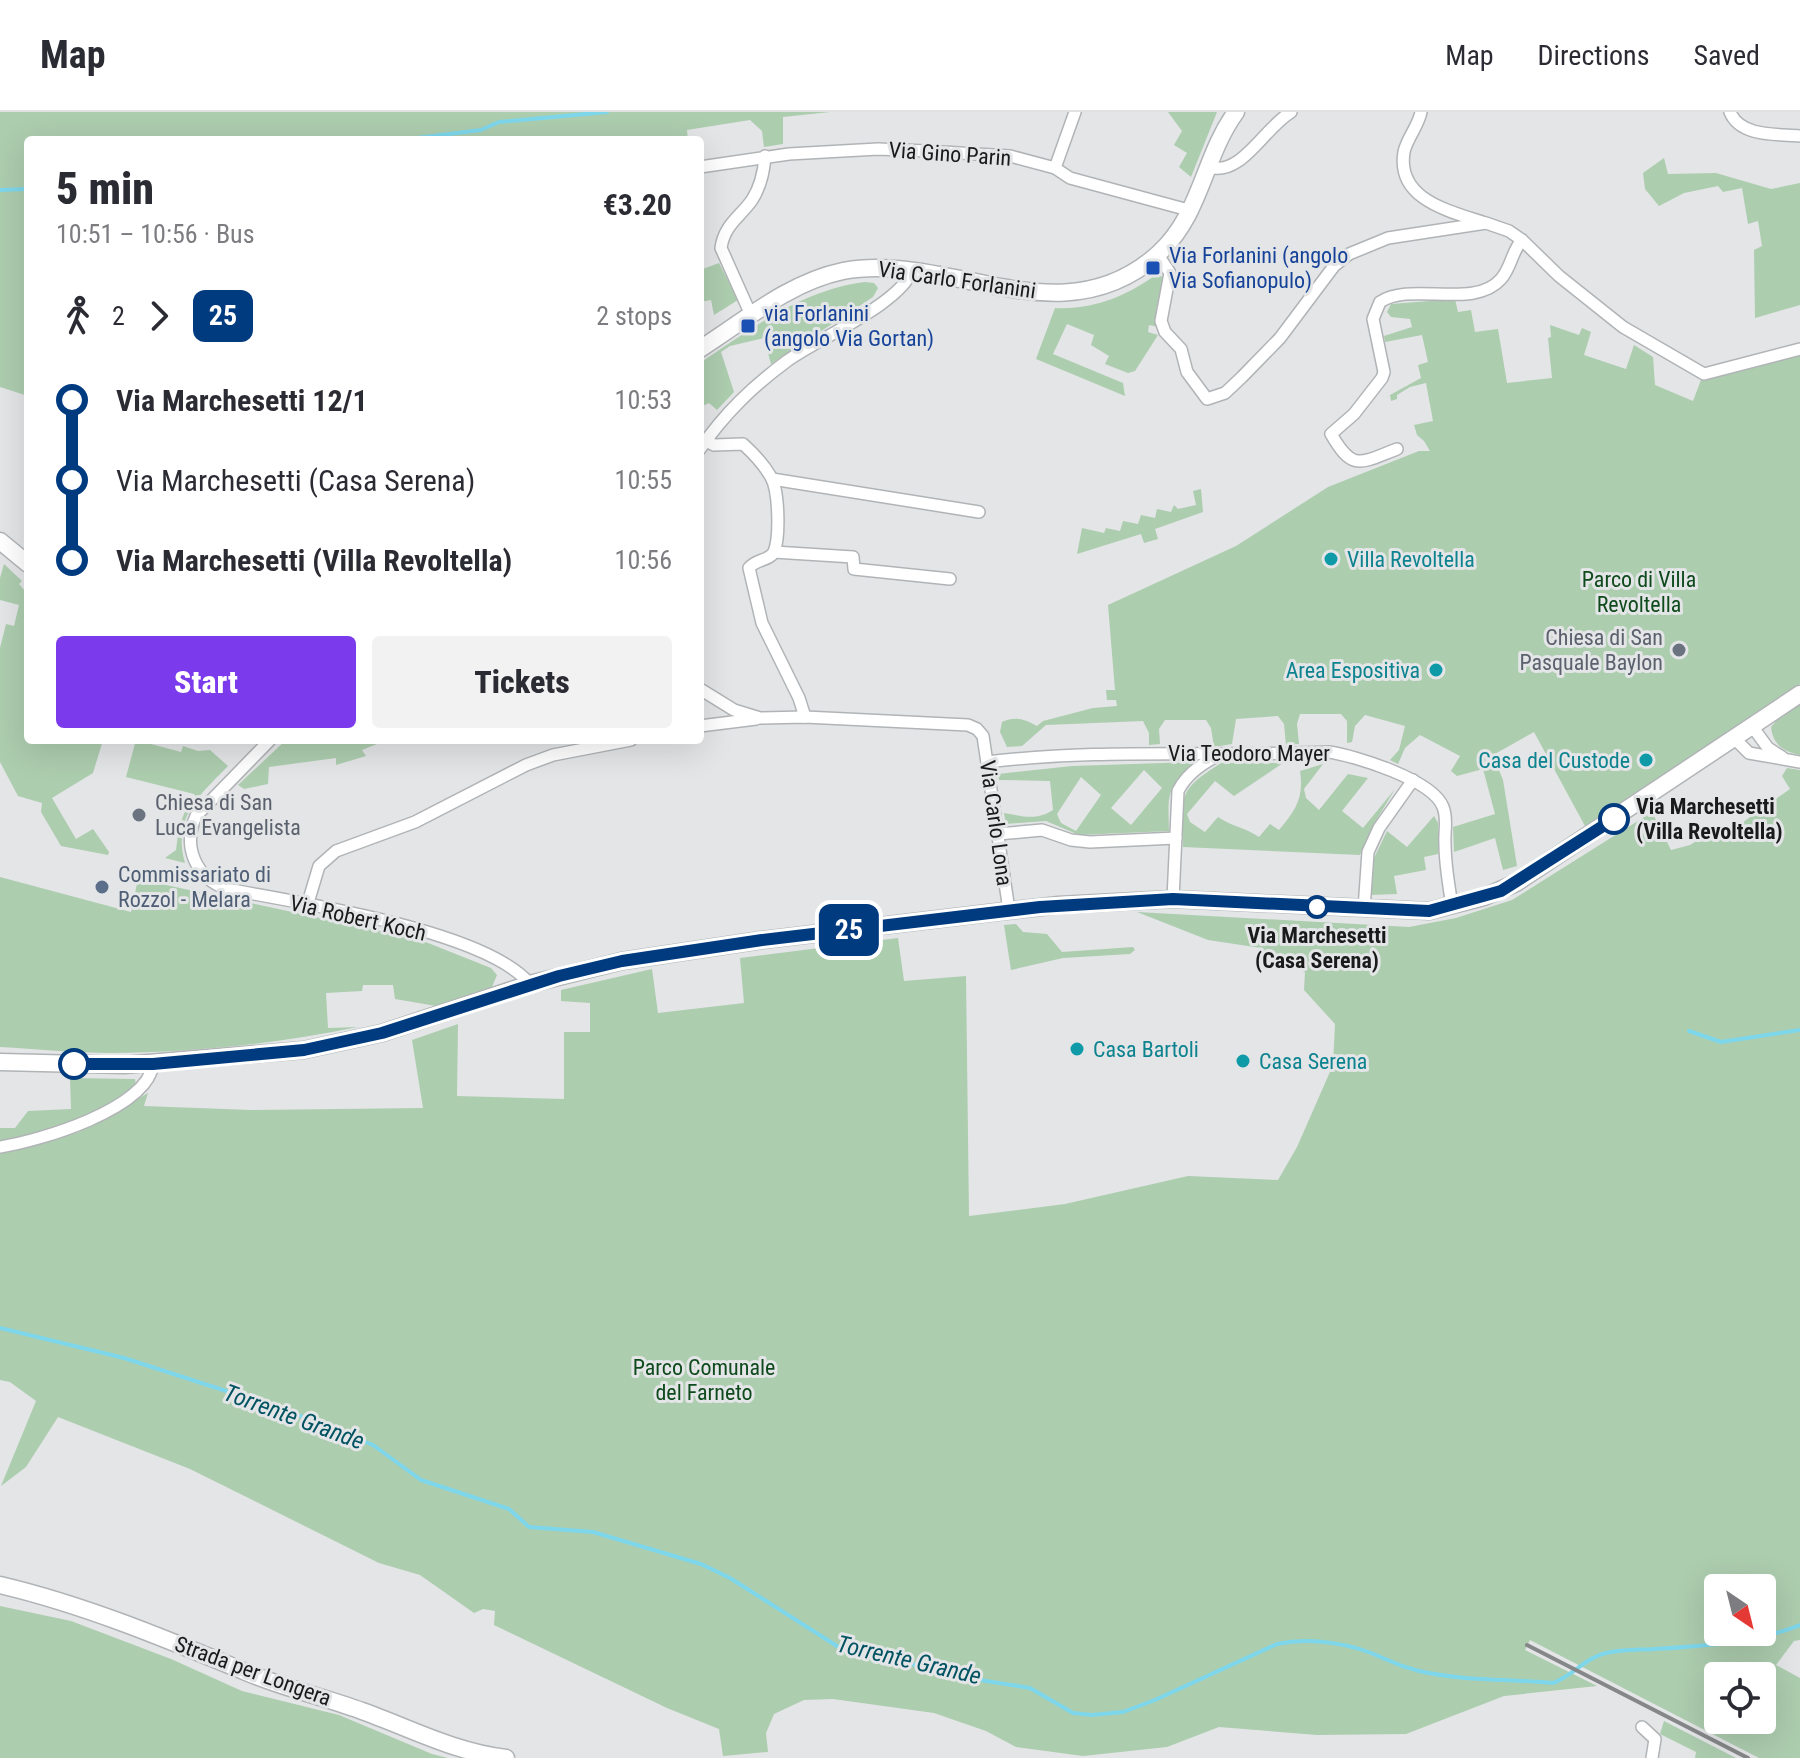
<!DOCTYPE html>
<html lang="en">
<head>
<meta charset="utf-8">
<style>
  :root { --surface:#fff; --page:#f2f2f3; --text:#2b2b33; --muted:#7c7c81; --line:#e1e1e2; --accent:#7c3aed }
  body { margin:0; font-family:"Roboto Condensed",sans-serif; background:var(--page); color:var(--text); height:100vh; display:flex; flex-direction:column; font-size:30px; white-space:nowrap }
  * { box-sizing:border-box; margin:0 }
  p { font-size:26px; color:var(--muted) }
  .icon { flex:none; width:44px; height:44px; fill:none; stroke:currentColor; stroke-width:2; stroke-linecap:round; stroke-linejoin:round }
  .map { position:relative; flex:1; overflow:hidden }
  .details { position:absolute; left:24px; top:24px; width:680px; height:608px; display:flex; flex-direction:column; background:var(--surface); border-radius:8px; box-shadow:0 8px 32px #0002 }
  .details>* { flex:none }
  .badge { padding:0 16px; border-radius:12px; font-size:28px; line-height:52px }
  .needle { width:52px; rotate:145deg }
  .tools { position:absolute; left:1704px; top:1462px; display:grid; gap:16px }
  .tools a { display:grid; place-items:center; width:72px; height:72px; border-radius:8px; background:var(--surface); box-shadow:0 8px 32px #0002; font-size:40px }
  .map>.badge { position:absolute; translate:-50% -50%; box-shadow:0 0 0 4px #fff }
  .legs { display:flex; align-items:center; gap:12px; height:88px; padding:0 32px; font-size:26px }
  .legs p { margin-inline-start:auto }
  .overview { display:flex; align-items:center; justify-content:space-between; height:136px; padding:0 32px }
  h1 { font-size:44px; font-weight:800; line-height:60px }
  .cta { display:flex; gap:16px; margin-top:auto; padding:16px 32px }
  .cta a { flex:1; height:92px; border-radius:8px; background:var(--accent); color:#fff; font-size:32px; font-weight:800; line-height:92px; text-align:center }
  .cta a+a { background:var(--page); color:var(--text) }
  ul { padding:0 32px; list-style:none }
  li { display:flex; align-items:center; gap:28px; height:80px; font-size:30px }
  li i { display:grid; place-items:center; width:12px; height:100%; margin:0 10px; background:currentColor }
  li i::after { content:''; width:20px; height:20px; margin:-10px; border:6px solid; border-radius:50%; background:var(--surface) }
  li p { margin-inline-start:auto }
  li:first-child i { background:linear-gradient(#0000 50%,currentColor 0) }
  li:last-child i { background:linear-gradient(currentColor 50%,#0000 0) }
  header { display:flex; align-items:center; gap:48px; box-sizing:border-box; height:112px; padding:0 40px; background:var(--surface); border-bottom:2px solid var(--line) }
  header strong { font-size:38px }
  nav { display:flex; gap:44px; margin-inline-start:auto; font-size:28px }
  .map>svg:first-child { display:block }
  .green { fill:#adcdaf; fill-rule:evenodd }
  .lines { fill:none; stroke-linecap:round; stroke-linejoin:round }
  .stream { stroke:#7ed6eb; stroke-width:4 }
  .street-casing { stroke:#b1b4b6; stroke-width:14 }
  .secondary-casing { stroke:#b1b4b6; stroke-width:19 }
  .street { stroke:#fff; stroke-width:11 }
  .secondary { stroke:#fff; stroke-width:16 }
  .rail { stroke:#868788; stroke-width:4 }
  .line-1-casing { stroke:#fff; stroke-width:18 }
  .line-1 { stroke:#003b80; stroke-width:12 }
  .transit-dot { fill:#1a4fb4; stroke:#e3e5e7; stroke-width:3 }
  .culture-dot { fill:#0f9aa8; stroke:#e3e5e7; stroke-width:3 }
  .worship-dot { fill:#6b7280; stroke:#e3e5e7; stroke-width:3 }
  .stop-1-dot { fill:#fff; stroke:#003b80; stroke-width:4 }
  .service-dot { fill:#5c6f8a; stroke:#e3e5e7; stroke-width:3 }
  .labels { text-anchor:middle; dominant-baseline:central; stroke-width:6; stroke-linejoin:round; paint-order:stroke }
  .street-label { font-size:22px; fill:#191a1a; stroke:#e3e5e7 }
  .transit-label { font-size:22px; fill:#164399; stroke:#e3e5e7; text-anchor:start }
  .culture-label { font-size:22px; fill:#0d838f; stroke:#e3e5e7; text-anchor:start }
  .park-label { font-size:22px; fill:#0f4a1c; stroke:#e3e5e7 }
  .worship-label { font-size:22px; fill:#5b616d; stroke:#e3e5e7; text-anchor:end }
  .stop-label { font-size:22px; font-weight:bold; fill:#191a1a; stroke:#e3e5e7; text-anchor:start }
  .service-label { font-size:22px; fill:#4e5e75; stroke:#e3e5e7; text-anchor:start }
  .water-label { font-size:24px; font-style:italic; fill:#015362; stroke:#e3e5e7 }
</style>
</head>
<body>
<header>
<strong>Map</strong>
<nav><a>Map</a><a>Directions</a><a>Saved</a></nav>
</header>
<div class="map">
<svg width="1800" height="1646" viewBox="0 0 1800 1646">
  <rect width="100%" height="100%" fill="#e3e5e7"/>
  <g class="green">
    <path d="M0,0H830L783,5V32L764,35L762,19L750,8L687,18L688,28H28V284L0,275Z"/>
    <path d="M1168,0H1217L1191,65L1179,55L1187,41L1174,33L1182,19Z"/>
    <path d="M1664,46L1668,62L1716,61L1771,77L1800,71V193L1755,206L1754,138L1762,134L1758,109L1748,112L1742,76L1723,80L1718,74L1684,81L1659,94L1645,77L1643,61Z"/>
    <path d="M719,151L738,188L714,203L711,188L700,190V158Z"/>
    <path d="M1158,161L1164,167L1156,197L1159,215L1149,213L1148,220L1158,223L1135,259L1128,261L1105,252L1109,244L1091,233L1094,223L1067,212L1053,242L1123,271L1125,284L1036,247L1055,196C1093,198 1128,184 1158,161Z"/>
    <path d="M865,170L874,171L878,176L873,185L771,252L764,226L730,234L721,240L734,280L717,298L709,291L700,295V251C751,217 801,178 865,170Z"/>
    <path d="M1455,187L1458,200L1471,198L1475,220L1498,217L1507,271L1552,266L1548,226L1551,225L1550,213L1579,223L1582,216L1591,220L1584,243L1626,257L1634,233L1653,245L1655,273L1693,289L1701,268L1800,242V572L1585,714L1534,620L1493,643L1503,668L1517,754L1503,758L1495,726L1454,740L1453,715L1495,702L1483,657L1457,664L1451,659L1460,644L1420,623L1405,636L1398,652L1390,648L1399,638L1405,614L1365,603L1355,614L1352,630L1347,631V609L1341,602H1300L1297,612L1299,632L1286,633L1284,612L1278,604L1236,607L1232,632L1214,635L1211,616L1206,608H1165L1159,617L1160,632L1149,633V621L1143,609L1046,613L1022,634L1007,635L1000,620L1002,610C1015,604 1024,607 1037,614L1043,609L1093,596L1117,594L1116,588H1107L1106,578H1115L1108,493L1236,434L1328,375L1419,339H1430L1424,329L1417,323L1414,313L1433,309L1426,271L1410,275L1397,283V287L1391,289L1390,283L1421,266L1418,253L1428,250L1422,223L1385,230L1384,224L1412,215L1410,207L1391,205L1387,200L1391,192Z"/>
    <path d="M1201,377L1203,400L1155,417L1158,427L1144,431L1141,422L1077,442L1082,416L1104,421L1106,416L1120,419L1123,409L1138,412L1141,403L1155,406L1157,397L1171,400L1174,393L1178,397L1196,393L1193,379Z"/>
    <path d="M4,452L22,469L19,472L24,478L28,476V628H103L93,661L52,686L76,727L93,717L109,740L108,743L61,734L41,700L42,691L18,684L0,650V536L6,512L14,514L19,493L0,488V466Z"/>
    <path d="M1800,592V643C1783,639 1773,633 1771,615L1777,608Z"/>
    <path d="M136,628L181,640L183,634L198,639L210,638L228,654C199,684 172,705 185,751L165,746L176,738L179,715L189,689L196,685L194,682L126,665Z"/>
    <path d="M286,628H387L362,638L366,644L336,653V646L269,655L268,672L244,677L238,673Z"/>
    <path d="M1194,650C1166,677 1168,682 1169,719L1079,723L1046,709L1006,712L1004,701C1022,704 1036,709 1053,698L1050,669L999,668L998,662L1072,654ZM1144,658L1162,676L1131,713L1111,696ZM1081,665L1101,683L1076,719L1061,711L1057,702Z"/>
    <path d="M1221,651H1283L1234,684L1215,669L1187,702L1190,710L1205,720L1218,705C1231,714 1246,716 1259,725L1270,712L1279,718C1296,698 1304,686 1300,659L1323,652L1304,677L1306,686L1319,698L1348,662L1368,666L1342,699L1363,716L1395,677L1374,712L1360,743L1183,735C1184,683 1174,681 1221,651Z"/>
    <path d="M1787,656L1800,658V1528L1794,1529L1776,1553L1800,1566V1646H1759L1530,1528L1525,1538L1597,1574L1504,1584L1406,1622L1317,1623L1219,1615L1167,1635L1083,1644L1016,1635L986,1619L934,1601L833,1587L804,1588L774,1602L766,1621L768,1640L723,1644L719,1617L667,1596L494,1513L495,1499L483,1497L474,1501L420,1463L379,1451L190,1357L58,1305L26,1355L1,1374L36,1289L10,1270L0,1268V1042L79,1020L148,981L144,994L251,998L423,996L412,928L458,912L457,984L564,987V920H590V891L561,889V878L652,857L658,901L744,891L740,846L898,826L904,869L966,864L969,1104L1065,1092L1188,1064L1278,1068L1297,1035L1333,953L1335,912L1304,878L1305,860L1261,841V836L1208,828L1137,800L1409,815L1456,806L1512,788L1652,700L1671,738L1690,733L1716,717L1722,725L1790,677L1782,664ZM1718,1476H1762V1520H1718ZM1718,1564H1762V1608H1718Z"/>
    <path d="M1434,704L1438,711V742L1424,745L1426,758L1394,764L1397,782L1370,783L1374,746L1387,719L1407,735Z"/>
    <path d="M0,765L131,800L138,767L418,827L491,856L497,863L492,875L436,894L395,887L393,873H363L362,879L326,881L328,916L358,915C277,932 193,940 110,941C73,941 36,937 0,935Z"/>
    <path d="M1016,812L1023,820L1047,822L1062,840L1133,835L1135,838L1130,842L1063,846L1011,858L1004,813Z"/>
    <path d="M70,966L135,967L136,973C99,1005 47,1023 0,1029V1016H15L28,999L71,997Z"/>
    <path d="M0,1494L71,1509L171,1547L242,1579L339,1603L432,1642L448,1646H0Z"/>
    <path d="M1664,1609L1736,1646H1695L1696,1640L1660,1622Z"/>
  </g>
  <g class="lines">
    <g class="stream">
      <path d="M400,28L481,18L499,10L607,0"/>
      <path d="M0,78L28,77"/>
      <path d="M1689,919L1721,930L1800,918"/>
      <path d="M0,1216L124,1246L285,1298L373,1333L421,1368L509,1397L529,1415L593,1420L701,1452L730,1466L840,1536L986,1569L1030,1576L1073,1601L1092,1603L1123,1600L1155,1588L1277,1532C1311,1525 1352,1531 1385,1547C1396,1552 1407,1556 1419,1559C1463,1569 1509,1567 1553,1571C1572,1564 1587,1545 1606,1541C1622,1537 1639,1538 1655,1537C1703,1534 1755,1531 1800,1513"/>
    </g>
    <g class="street-casing">
      <g id="street">
        <path d="M1421,0C1418,15 1407,26 1404,40C1396,88 1450,99 1485,111"/>
        <path d="M1730,0C1740,25 1776,22 1800,24"/>
        <path d="M700,55L789,42L878,37L926,39L1010,44L1055,56L1070,66L1192,99"/>
        <path d="M1209,55C1241,65 1263,17 1291,0"/>
        <path d="M1055,56L1075,0"/>
        <path d="M1158,143L1170,161L1161,209L1165,220L1181,237L1187,260L1207,287L1225,281L1242,265L1280,226L1334,154L1349,142L1388,126L1486,111L1509,119L1522,128L1559,164L1623,215L1704,262L1800,237"/>
        <path d="M751,203L721,136C724,113 740,105 752,88C761,74 764,59 765,44"/>
        <path d="M706,329L714,333L743,332C753,341 764,353 771,365C779,379 780,425 774,440C769,449 756,447 749,456L762,511L799,586L805,605"/>
        <path d="M700,337C725,301 752,275 787,249C817,227 902,191 912,158"/>
        <path d="M1397,337C1360,351 1353,360 1331,322L1354,302L1382,266L1384,260L1373,207L1380,190C1411,169 1474,198 1501,167C1511,156 1512,139 1522,128"/>
        <path d="M772,367L979,400"/>
        <path d="M774,440L853,445L854,457L950,467"/>
        <path d="M700,577L734,598L760,606L805,605L968,613L977,617L983,624L1009,798"/>
        <path d="M700,614L756,607"/>
        <path d="M1752,614L1768,636L1782,645"/>
        <path d="M1734,626L1749,641L1800,650"/>
        <path d="M270,628L196,704C182,735 196,766 227,777C299,791 485,818 530,872"/>
        <path d="M987,650C1101,636 1215,645 1329,640C1356,644 1433,668 1443,695C1448,707 1444,720 1445,732C1445,753 1449,774 1452,794"/>
        <path d="M998,722L1042,718L1071,728L1090,730L1176,726"/>
        <path d="M1173,787L1178,679C1186,663 1201,652 1217,644"/>
        <path d="M307,794L319,754L336,739L415,710L526,653L553,643L631,628"/>
        <path d="M1364,797L1368,740L1379,716L1413,668"/>
        <path d="M0,1035C39,1029 148,997 153,952"/>
        <path d="M1642,1615L1655,1627L1652,1646"/>
      </g>
    </g>
    <g class="secondary-casing">
      <g id="secondary">
        <path d="M700,237C745,208 790,170 843,159C949,139 1061,229 1158,142C1202,102 1203,45 1236,0"/>
        <path d="M0,429L28,452"/>
        <path d="M0,950L124,953L304,938L382,921L530,872L622,849L762,828L997,800L1059,793L1173,787L1429,799L1484,785L1516,771L1800,582"/>
        <path d="M0,1473C85,1493 166,1527 246,1560C284,1576 324,1585 362,1599C410,1616 454,1640 506,1646"/>
      </g>
    </g>
    <use href="#street" class="street"/>
    <use href="#secondary" class="secondary"/>
    <path class="rail" d="M1527,1533L1748,1646"/>
  </g>
  <g class="lines">
    <g class="line-1-casing">
      <path id="line-1" d="M74,952H153L304,938L382,921L559,864L622,849L762,828L1040,795L1173,787L1429,799L1501,779L1614,707"/>
    </g>
    <use href="#line-1" class="line-1"/>
  </g>
  <g class="transit-dot">
    <rect x="1145" y="148" width="16" height="16" rx="4"/>
    <rect x="740" y="206" width="16" height="16" rx="4"/>
  </g>
  <g class="culture-dot">
    <circle cx="1331" cy="447" r="8"/>
    <circle cx="1436" cy="558" r="8"/>
    <circle cx="1646" cy="648" r="8"/>
    <circle cx="1077" cy="937" r="8"/>
    <circle cx="1243" cy="949" r="8"/>
  </g>
  <g class="worship-dot">
    <circle cx="1679" cy="538" r="8"/>
    <circle cx="139" cy="703" r="8"/>
  </g>
  <g class="stop-1-dot">
    <circle cx="1614" cy="707" r="14"/>
    <circle cx="1317" cy="795" r="10"/>
    <circle cx="74" cy="952" r="14"/>
  </g>
  <circle class="service-dot" cx="102" cy="775" r="8"/>
  <g class="labels">
    <g class="street-label">
      <text transform="translate(950 42) rotate(4)">Via Gino Parin</text>
      <text transform="translate(957 168) rotate(8)">Via Carlo Forlanini</text>
      <text x="1249" y="641">Via Teodoro Mayer</text>
      <text transform="translate(996 711) rotate(82)">Via Carlo Lona</text>
      <text transform="translate(358 806) rotate(13)">Via Robert Koch</text>
      <text transform="translate(253 1559) rotate(20)">Strada per Longera</text>
    </g>
    <g class="transit-label">
      <text x="1169" y="143">Via Forlanini (angolo<tspan x="1169" dy="25">Via Sofianopulo)</tspan></text>
      <text x="764" y="201">via Forlanini<tspan x="764" dy="25">(angolo Via Gortan)</tspan></text>
    </g>
    <g class="culture-label">
      <text x="1347" y="447">Villa Revoltella</text>
      <text x="1420" y="558" text-anchor="end">Area Espositiva</text>
      <text x="1630" y="648" text-anchor="end">Casa del Custode</text>
      <text x="1093" y="937">Casa Bartoli</text>
      <text x="1259" y="949">Casa Serena</text>
    </g>
    <g class="park-label">
      <text x="1639" y="467">Parco di Villa<tspan x="1639" dy="25">Revoltella</tspan></text>
      <text x="704" y="1255">Parco Comunale<tspan x="704" dy="25">del Farneto</tspan></text>
    </g>
    <g class="worship-label">
      <text x="1663" y="525">Chiesa di San<tspan x="1663" dy="25">Pasquale Baylon</tspan></text>
      <text x="155" y="690" text-anchor="start">Chiesa di San<tspan x="155" dy="25">Luca Evangelista</tspan></text>
    </g>
    <g class="stop-label">
      <text x="1636" y="694">Via Marchesetti<tspan x="1636" dy="25">(Villa Revoltella)</tspan></text>
      <text x="1317" y="823" text-anchor="middle">Via Marchesetti<tspan x="1317" dy="25">(Casa Serena)</tspan></text>
    </g>
    <g class="service-label">
      <text x="118" y="762">Commissariato di<tspan x="118" dy="25">Rozzol - Melara</tspan></text>
    </g>
    <g class="water-label">
      <text transform="translate(294 1305) rotate(20)">Torrente Grande</text>
      <text transform="translate(909 1548) rotate(13)">Torrente Grande</text>
    </g>
  </g>
</svg>
<div class="tools">
<a><svg class="needle" viewBox="-14 -14 28 28"><path d="M0-13l5 13h-10z" fill="#e53935"/><path d="M0 13l5-13h-10z" fill="#7c7c81"/></svg></a>
<a><svg class="icon" aria-label="locate" viewBox="0 0 24 24"><circle cx="12" cy="12" r="6"/><path d="M12 2v4M12 18v4M2 12h4M18 12h4"/></svg></a>
</div>
<b class="badge" style="left:849px;top:818px;background:#003b80;color:#fff">25</b>
<section class="details">
<div class="overview"><div><h1>5 min</h1><p>10:51 – 10:56 · Bus</p></div><b>€3.20</b></div>
<div class="legs"><svg class="icon" aria-label="walk" viewBox="0 0 24 24"><circle cx="13" cy="4" r="2"/><path d="M13 8l-2 6 4 7M11 14l-3 7M7 12l3-4h3l4 4"/></svg>2<svg class="icon" aria-label="forward" viewBox="0 0 24 24"><path d="M9 5l7 7-7 7"/></svg><b class="badge" style="background:#003b80;color:#fff">25</b><p>2 stops</p></div>
<ul>
<li><i style="color:#003b80"></i><b>Via Marchesetti 12/1</b><p>10:53</p></li>
<li><i style="color:#003b80"></i><span>Via Marchesetti (Casa Serena)</span><p>10:55</p></li>
<li><i style="color:#003b80"></i><b>Via Marchesetti (Villa Revoltella)</b><p>10:56</p></li>
</ul>
<div class="cta"><a>Start</a><a>Tickets</a></div>
</section>
</div>
</body>
</html>
